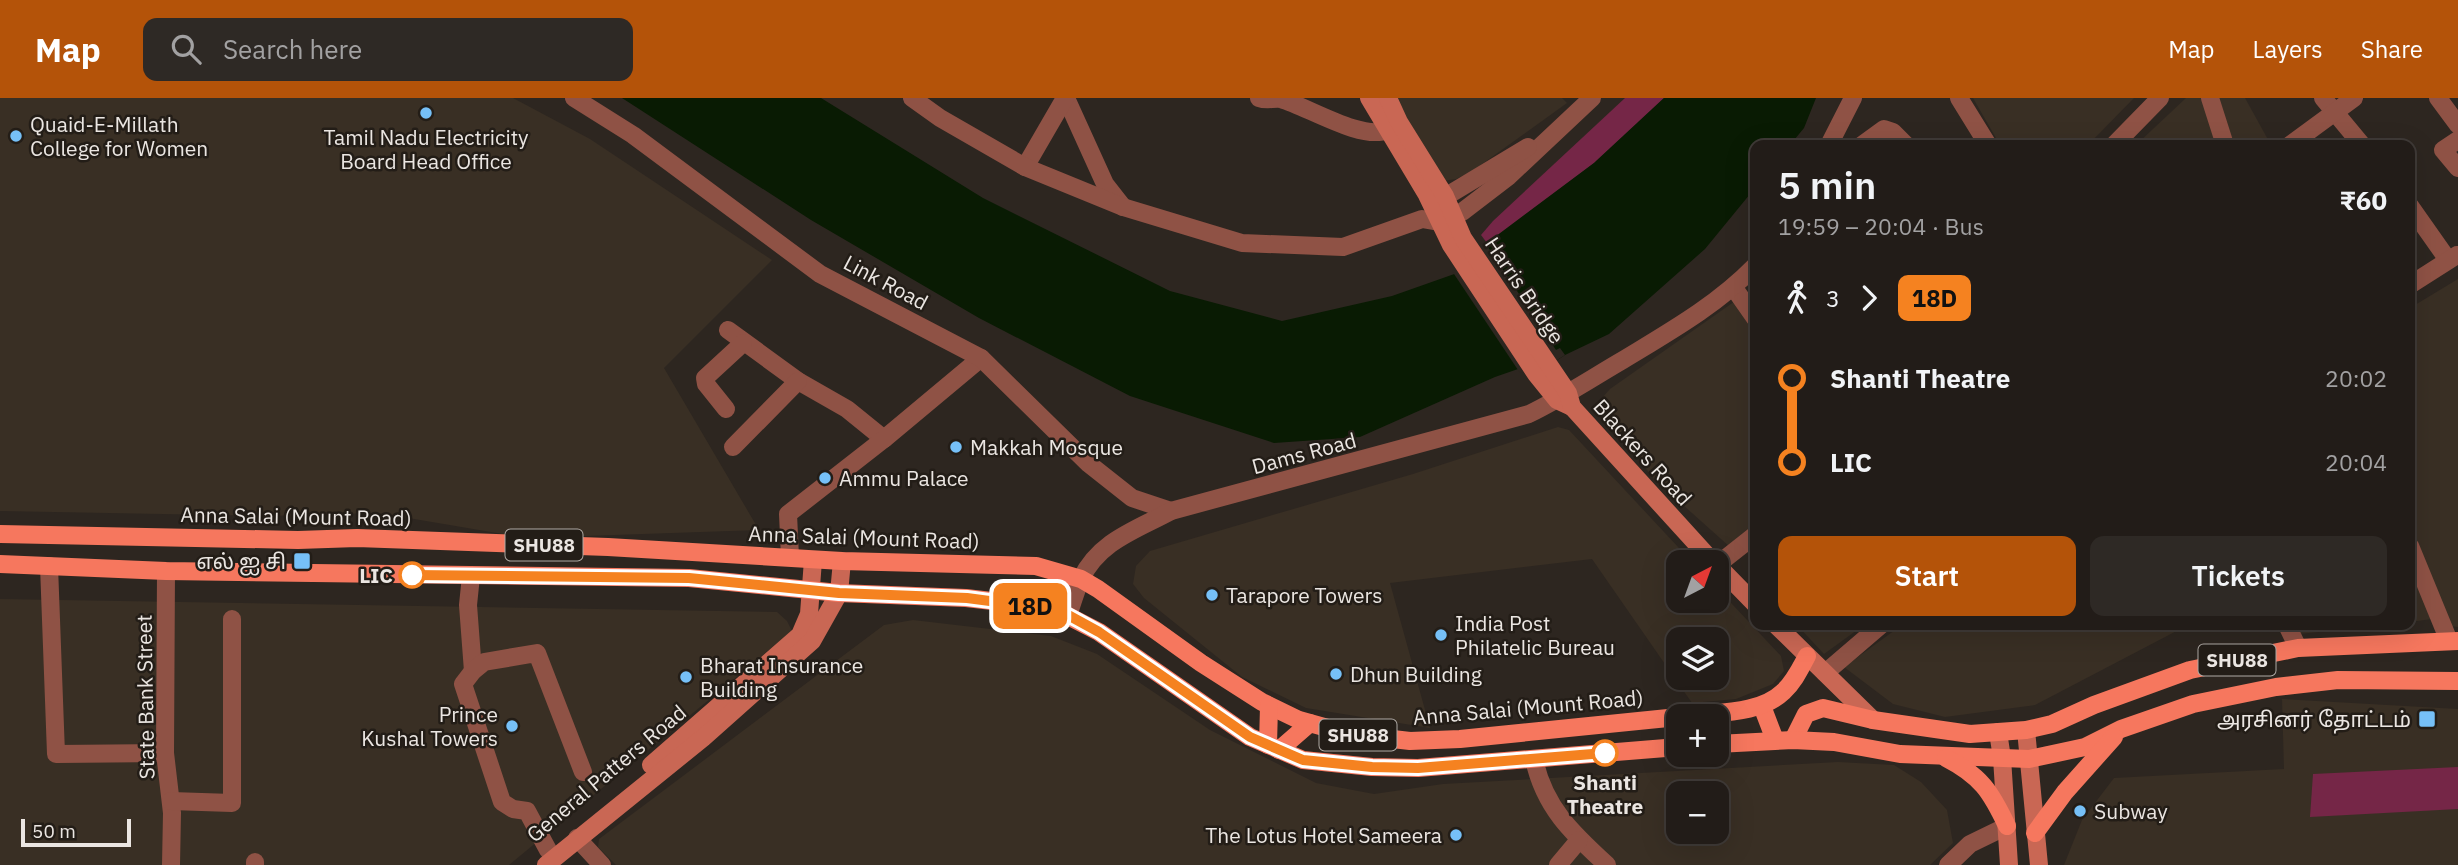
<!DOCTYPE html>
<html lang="en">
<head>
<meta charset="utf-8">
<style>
  :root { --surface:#221c18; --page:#2e2925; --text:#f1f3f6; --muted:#a2a1a2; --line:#3f3a37; --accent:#b45309 }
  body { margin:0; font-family:"IBM Plex Sans","Noto Sans Tamil",sans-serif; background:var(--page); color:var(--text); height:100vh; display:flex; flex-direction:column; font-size:26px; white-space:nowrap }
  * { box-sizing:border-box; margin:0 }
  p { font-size:23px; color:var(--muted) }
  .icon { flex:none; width:38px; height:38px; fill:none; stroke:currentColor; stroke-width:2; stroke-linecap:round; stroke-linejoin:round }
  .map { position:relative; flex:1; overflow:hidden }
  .side { position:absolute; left:1750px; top:42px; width:665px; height:490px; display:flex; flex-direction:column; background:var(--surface); border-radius:14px; box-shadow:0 7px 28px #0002,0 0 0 2px var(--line) }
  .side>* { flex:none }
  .badge { padding:0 14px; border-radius:10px; font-size:24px; line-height:46px }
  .needle { width:46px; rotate:41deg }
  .buttons { position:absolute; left:1666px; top:452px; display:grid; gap:14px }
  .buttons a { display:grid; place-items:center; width:63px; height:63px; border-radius:14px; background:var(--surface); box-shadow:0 7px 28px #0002,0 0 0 2px var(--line); font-size:35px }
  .scale { position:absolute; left:21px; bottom:18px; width:110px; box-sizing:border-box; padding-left:7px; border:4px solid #ebe6e2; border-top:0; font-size:19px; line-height:24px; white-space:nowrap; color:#ebe6e2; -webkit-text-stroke:5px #231d17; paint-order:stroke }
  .map>.badge { position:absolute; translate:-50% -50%; box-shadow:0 0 0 4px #fff }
  .legs { display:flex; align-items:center; gap:10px; height:77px; padding:0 28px; font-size:23px }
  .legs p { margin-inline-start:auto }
  .overview { display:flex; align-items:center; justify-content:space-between; height:119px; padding:0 28px }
  h1 { font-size:38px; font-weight:600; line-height:52px }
  .button { display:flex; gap:14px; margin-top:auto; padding:14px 28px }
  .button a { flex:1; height:80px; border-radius:14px; background:var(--accent); color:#fff; font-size:28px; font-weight:600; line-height:80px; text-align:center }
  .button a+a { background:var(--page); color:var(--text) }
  ul { padding:0 28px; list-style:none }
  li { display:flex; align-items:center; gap:24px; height:84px; font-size:26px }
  li i { display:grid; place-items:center; width:10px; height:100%; margin:0 9px; background:currentColor }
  li i::after { content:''; width:18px; height:18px; margin:-9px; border:5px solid; border-radius:50%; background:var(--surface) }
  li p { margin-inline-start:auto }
  li:first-child i { background:linear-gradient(#0000 50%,currentColor 0) }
  li:last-child i { background:linear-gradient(currentColor 50%,#0000 0) }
  header { display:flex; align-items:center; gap:42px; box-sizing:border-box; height:98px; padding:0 35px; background:var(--accent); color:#fff }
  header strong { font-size:33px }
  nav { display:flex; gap:38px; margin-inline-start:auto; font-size:24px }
  .search { width:490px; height:63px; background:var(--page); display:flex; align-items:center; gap:18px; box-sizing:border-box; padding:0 24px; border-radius:14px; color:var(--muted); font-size:26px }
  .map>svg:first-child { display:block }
  .built { fill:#392f24; fill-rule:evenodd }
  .green { fill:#752647 }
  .water { fill:#091b03 }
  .pier { fill:#2d2620 }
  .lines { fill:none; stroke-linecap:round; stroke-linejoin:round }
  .minor { stroke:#8f5245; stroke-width:18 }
  .tertiary { stroke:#8f5245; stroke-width:18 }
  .secondary { stroke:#c96754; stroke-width:18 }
  .primary { stroke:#f6775e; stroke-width:18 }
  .line-1-casing { stroke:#fff; stroke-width:16 }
  .line-1 { stroke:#f58220; stroke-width:10 }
  .poi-dot { fill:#76c0f7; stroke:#231d17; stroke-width:2.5 }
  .stop-1-dot { fill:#fff; stroke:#f58220; stroke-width:3.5 }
  .labels { text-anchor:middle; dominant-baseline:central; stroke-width:5; stroke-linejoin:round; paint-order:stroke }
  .shield { fill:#231d17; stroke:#afaaa5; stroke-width:2 }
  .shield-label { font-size:19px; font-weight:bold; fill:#ebe6e2 }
  .poi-label { font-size:21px; fill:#ebe6e2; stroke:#231d17; text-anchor:start }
  .street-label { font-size:21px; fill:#ebe6e2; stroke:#231d17 }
  .stop-label { font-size:21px; font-weight:bold; fill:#ebe6e2; stroke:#231d17; text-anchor:end }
</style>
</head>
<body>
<header>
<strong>Map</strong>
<div class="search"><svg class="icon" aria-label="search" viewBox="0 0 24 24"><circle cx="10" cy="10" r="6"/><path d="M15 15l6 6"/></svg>Search here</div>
<nav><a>Map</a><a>Layers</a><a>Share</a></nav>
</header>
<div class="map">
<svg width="2458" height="767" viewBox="0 0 2458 767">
  <rect width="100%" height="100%" fill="#2d2620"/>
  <g class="built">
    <path d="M0,0H513L590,41L772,162L664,270L759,432L527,440L379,415L268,418L0,413Z"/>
    <path d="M1396,0H1562L1567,5L1471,74L1456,81L1443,83L1396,3Z"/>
    <path d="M1973,0H2134L2088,47H2000Z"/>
    <path d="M2186,0H2245L2271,47H2136Z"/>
    <path d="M2458,181V529L2449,528L2410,449V210Z"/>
    <path d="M1738,201L1755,225V430L1730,449L1654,381L1602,313V300L1610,291Z"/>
    <path d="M1558,329L1569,332L1692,464H1678V502H1717V490L1781,558L1784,573L1773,586L1736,601L1692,605L1592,461L1390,485L1430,630L1306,610L1242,579L1144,500L1133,486L1136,468L1150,453L1413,376ZM1678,541H1717V579H1678Z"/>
    <path d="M2410,459L2432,521L2410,524Z"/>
    <path d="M0,501L777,514L787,523L792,533L509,767H0Z"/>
    <path d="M913,522L1051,538L1097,556L1210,632L1316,685L1374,696L1443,686L1838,664L1894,667L1921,684L1947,712L1953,745L1930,767H616L598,749L599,741L884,527ZM1678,695H1717V733H1678Z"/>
    <path d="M1797,527H1864L1824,556Z"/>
    <path d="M1902,527H2188L2035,607L1945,619L1893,606L1844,569Z"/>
    <path d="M2288,527H2382L2291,537Z"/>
    <path d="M2282,601L2458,611V767H2064L2082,722L2114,680L2284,671Z"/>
  </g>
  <g class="green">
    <path d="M1625,0H1664L1594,65L1487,145L1481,137L1493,123Z"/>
    <path d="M2458,669V711L2310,719L2313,676Z"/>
  </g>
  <path class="water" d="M622,0H821L983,100L1170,193L1282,223L1392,198L1460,174L1487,145L1594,65L1664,0H1816L1804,30L1790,47H1755V90L1705,151L1609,236L1565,257L1548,268L1518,271L1495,279L1360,339L1274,345L1130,298L979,220L811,122Z"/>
  <path class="pier" d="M1484,143L1556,252L1560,250L1565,257L1542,272L1520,275L1452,173L1458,171Z"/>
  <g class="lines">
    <g class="minor">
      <path d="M1066,0L1105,86L1123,109"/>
      <path d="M1259,0C1267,3 1273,0 1281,1C1308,9 1362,43 1387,32"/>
      <path d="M1959,0L1988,47"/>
      <path d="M2210,0L2225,47"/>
      <path d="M2323,0L2362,47"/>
      <path d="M2438,0L2458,27"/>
      <path d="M2458,42L2443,52L2458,70"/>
      <path d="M1862,47L1884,31L1893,34L1906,47"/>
      <path d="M2114,47L2160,0"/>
      <path d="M2290,47L2354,0"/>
      <path d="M1025,69L1065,0"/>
      <path d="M2410,108L2448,162"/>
      <path d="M2410,187L2457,157"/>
      <path d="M1734,190L1755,220"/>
      <path d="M728,232L798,283L847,311L884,341"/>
      <path d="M726,311L706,286L705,280L743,245"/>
      <path d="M733,349L798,283"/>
      <path d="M2410,448L2449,543"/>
      <path d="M790,459L788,416L884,341L981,260"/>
      <path d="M1717,467L1755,437"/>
      <path d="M49,468L56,656L165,655"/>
      <path d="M166,473L165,655L172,715L171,767"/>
      <path d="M471,478L468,507L473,573"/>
      <path d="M2287,527L2298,550"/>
      <path d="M1825,575L1881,527"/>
      <path d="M1534,661C1544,709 1572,735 1607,767"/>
      <path d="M171,703L232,705V521"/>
      <path d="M577,740L602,767"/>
      <path d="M548,752L527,713L513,711L502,704L463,586L473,573L484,564L537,555L583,674"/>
      <path d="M255,767V764"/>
      <path d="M1558,767L1579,742"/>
      <path d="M1948,767L1970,746L2007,728"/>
    </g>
    <g class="tertiary">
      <path d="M574,0L633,37L820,176L981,260L1089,366L1132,400L1171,413"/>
      <path d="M912,0L940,20L1025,69L1123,109L1242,145L1343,149L1422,121L1439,124L1462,114L1509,78L1592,0"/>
      <path d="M1829,47L1853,0"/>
      <path d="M1435,105L1528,49"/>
      <path d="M1068,518C1072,506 1076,492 1081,481C1099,443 1136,432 1171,413L1529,316C1562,300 1592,280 1623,262C1669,234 1717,207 1755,168"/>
    </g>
    <g class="secondary">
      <path d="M1369,0L1427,97L1451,147L1536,276L1557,302L1572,309"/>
      <path d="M1388,0L1399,24L1445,98L1463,140L1568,295L1572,309L1713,464"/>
      <path d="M1717,467L1755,506"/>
      <path d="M1776,527L1873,622"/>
      <path d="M2026,632L2039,767"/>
      <path d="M1998,634L2002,660L2009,767"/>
      <path d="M651,667L800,537L809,516L813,462"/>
      <path d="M546,767L703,640L812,543L839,495L842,463"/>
    </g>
    <g class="primary">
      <path d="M0,436L298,442L357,440L608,449L842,463L1036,468L1081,481L1098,491L1201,565L1262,604L1299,622L1349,636L1410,643L1460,641L1678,619"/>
      <path d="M0,466L166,473L689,480L839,495L966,500L1027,507L1068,518L1099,534L1250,639L1303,662L1372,669L1418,670L1678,649"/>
      <path d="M1762,608L1775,642"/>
      <path d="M1688,618C1718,614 1760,616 1783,594C1794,584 1800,571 1807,558"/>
      <path d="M1793,642L1806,616L1823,610L1873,622L1970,636L2026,632L2052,626L2094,607L2190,572L2298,550L2458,543"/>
      <path d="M1717,646L1793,642L1834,644L1900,656L2029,661L2085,649L2121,631L2193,606L2276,589L2338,582L2458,583"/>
      <path d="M1268,647L1269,608"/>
      <path d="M1279,652L1310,625"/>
      <path d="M1946,660C1981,678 1991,694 2007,728"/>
      <path d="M2035,735L2065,694L2114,639"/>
    </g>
  </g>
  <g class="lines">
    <g class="line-1-casing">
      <path id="line-1" d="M412,477L689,480L839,495L967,500L1027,508L1068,517L1099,534L1250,639L1303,662L1372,669L1418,670L1605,655"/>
    </g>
    <use href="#line-1" class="line-1"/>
  </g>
  <g class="poi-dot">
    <circle cx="426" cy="15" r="7"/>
    <circle cx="16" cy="38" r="7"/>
    <circle cx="956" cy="349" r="7"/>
    <circle cx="825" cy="380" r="7"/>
    <rect x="293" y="454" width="18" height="18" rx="3.5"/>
    <circle cx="1212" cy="497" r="7"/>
    <circle cx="1441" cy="537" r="7"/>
    <circle cx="1336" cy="576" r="7"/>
    <circle cx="686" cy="579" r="7"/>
    <rect x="2418" y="612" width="18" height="18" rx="3.5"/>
    <circle cx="512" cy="628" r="7"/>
    <circle cx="2080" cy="713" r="7"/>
    <circle cx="1456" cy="737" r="7"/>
  </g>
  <g class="stop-1-dot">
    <circle cx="412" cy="477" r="12"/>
    <circle cx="1605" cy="655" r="12"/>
  </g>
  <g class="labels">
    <g class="shield">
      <rect x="505.5" y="431.5" width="77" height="31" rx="5"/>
      <rect x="2198.5" y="546.5" width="77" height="31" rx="5"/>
      <rect x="1319.5" y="621.5" width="77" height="31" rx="5"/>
    </g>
    <g class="shield-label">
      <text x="544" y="447">SHU88</text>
      <text x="2237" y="562">SHU88</text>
      <text x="1358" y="637">SHU88</text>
    </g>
    <g class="poi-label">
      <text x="30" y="26">Quaid-E-Millath<tspan x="30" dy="24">College for Women</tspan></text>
      <text x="426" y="39" text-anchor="middle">Tamil Nadu Electricity<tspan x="426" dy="24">Board Head Office</tspan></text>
      <text x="970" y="349">Makkah Mosque</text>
      <text x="839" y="380">Ammu Palace</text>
      <text x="286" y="463" text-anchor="end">எல் ஐ சி</text>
      <text x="1226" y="497">Tarapore Towers</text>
      <text x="1455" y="525">India Post<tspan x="1455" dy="24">Philatelic Bureau</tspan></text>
      <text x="700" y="567">Bharat Insurance<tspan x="700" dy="24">Building</tspan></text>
      <text x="1350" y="576">Dhun Building</text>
      <text x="498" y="616" text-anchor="end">Prince<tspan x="498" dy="24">Kushal Towers</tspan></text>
      <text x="2411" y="621" text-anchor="end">அரசினர் தோட்டம்</text>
      <text x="2094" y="713">Subway</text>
      <text x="1442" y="737" text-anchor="end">The Lotus Hotel Sameera</text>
    </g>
    <g class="street-label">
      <text transform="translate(886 184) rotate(28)">Link Road</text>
      <text transform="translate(1525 192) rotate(56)">Harris Bridge</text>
      <text transform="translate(1643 354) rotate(48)">Blackers Road</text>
      <text transform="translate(1304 355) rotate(-15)">Dams Road</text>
      <text transform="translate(296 418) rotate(1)">Anna Salai (Mount Road)</text>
      <text transform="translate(864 439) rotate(2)">Anna Salai (Mount Road)</text>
      <text transform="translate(145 599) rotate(-91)">State Bank Street</text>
      <text transform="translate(1528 609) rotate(-5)">Anna Salai (Mount Road)</text>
      <text transform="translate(606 675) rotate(-40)">General Patters Road</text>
    </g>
    <g class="stop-label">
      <text x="393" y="477">LIC</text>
      <text x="1605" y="684" text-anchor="middle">Shanti<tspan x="1605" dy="24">Theatre</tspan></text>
    </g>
  </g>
</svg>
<div class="buttons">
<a><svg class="needle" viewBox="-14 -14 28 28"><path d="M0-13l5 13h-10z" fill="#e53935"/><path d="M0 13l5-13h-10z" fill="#a2a1a2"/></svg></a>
<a><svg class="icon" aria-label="layers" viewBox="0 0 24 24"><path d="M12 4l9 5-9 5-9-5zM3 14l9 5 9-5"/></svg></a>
<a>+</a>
<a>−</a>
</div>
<div class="scale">50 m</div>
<b class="badge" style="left:1030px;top:508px;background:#f58220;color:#111">18D</b>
<section class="side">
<div class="overview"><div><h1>5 min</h1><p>19:59 – 20:04 · Bus</p></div><b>₹60</b></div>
<div class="legs"><svg class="icon" aria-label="walk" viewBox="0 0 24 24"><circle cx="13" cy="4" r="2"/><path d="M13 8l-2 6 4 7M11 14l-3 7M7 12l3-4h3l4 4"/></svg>3<svg class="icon" aria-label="forward" viewBox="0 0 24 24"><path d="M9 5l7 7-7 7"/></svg><b class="badge" style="background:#f58220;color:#111">18D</b></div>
<ul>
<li><i style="color:#f58220"></i><b>Shanti Theatre</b><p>20:02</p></li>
<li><i style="color:#f58220"></i><b>LIC</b><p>20:04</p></li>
</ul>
<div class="button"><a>Start</a><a>Tickets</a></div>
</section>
</div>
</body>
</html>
